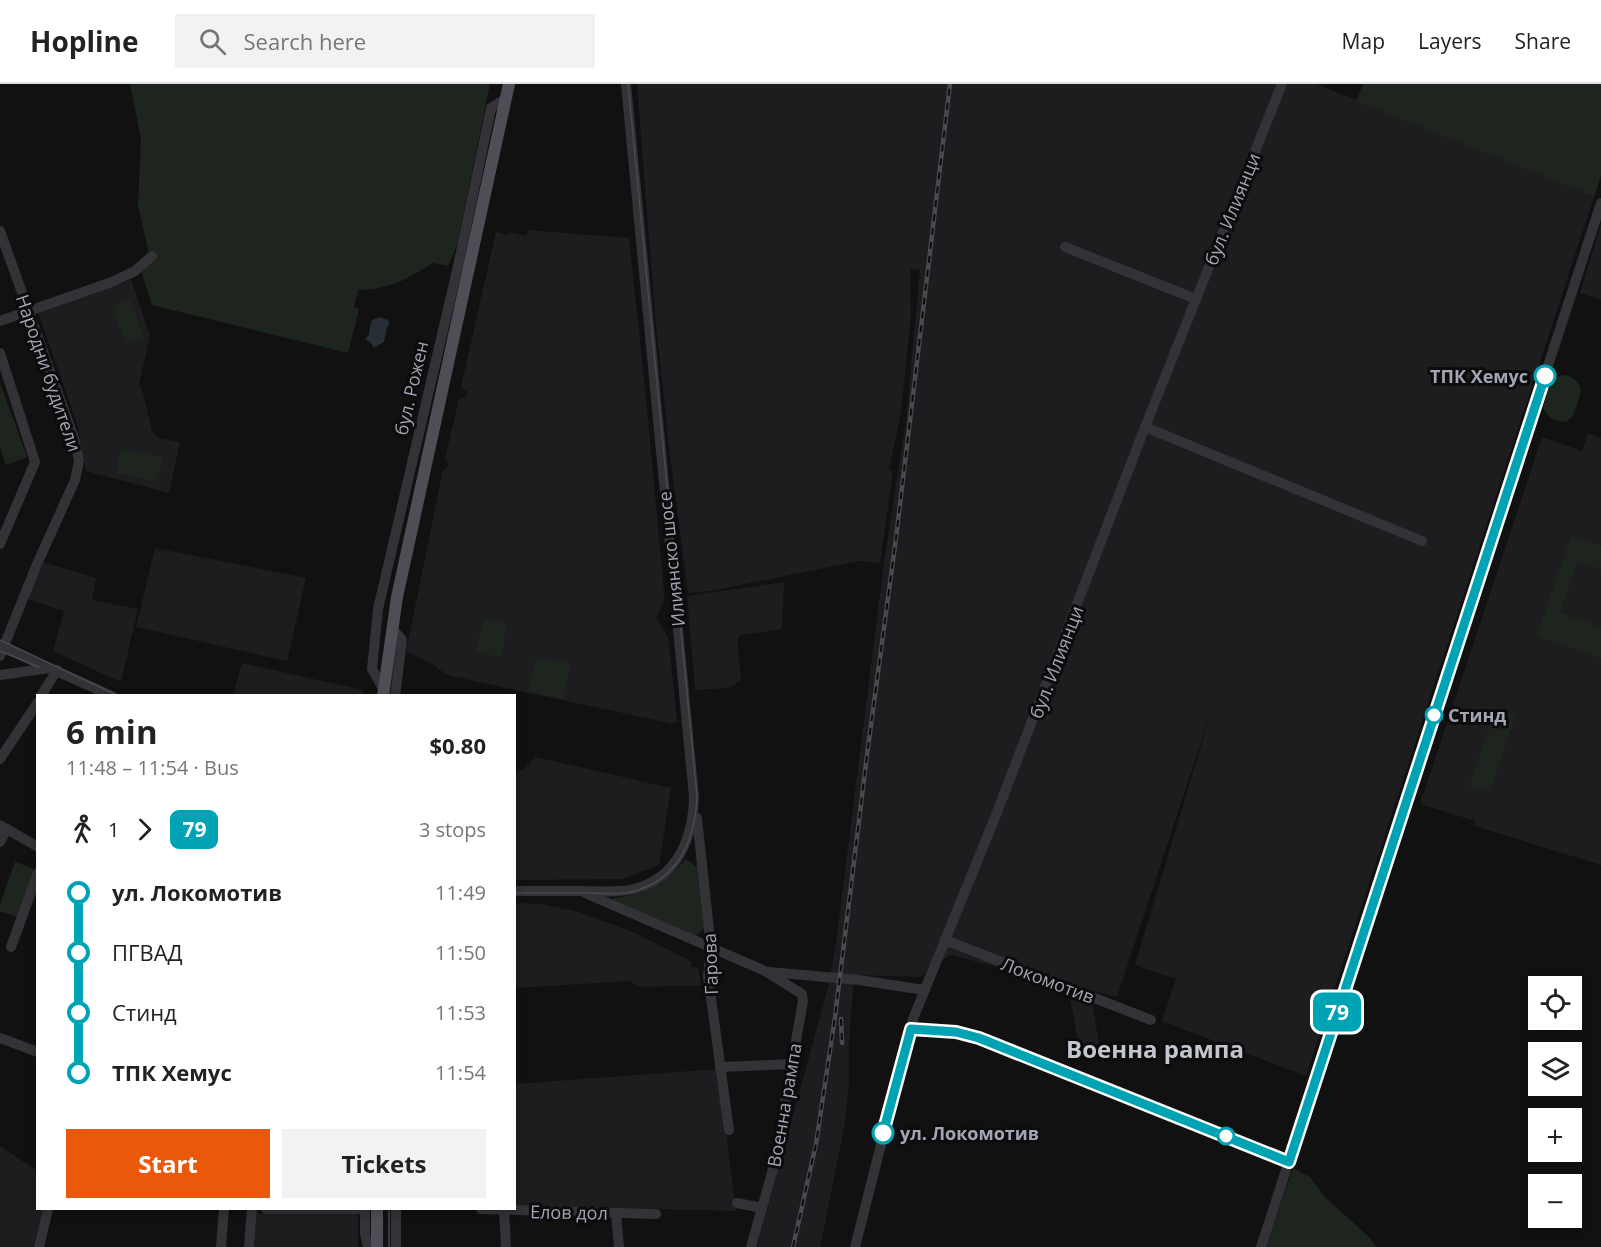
<!DOCTYPE html>
<html lang="en">
<head>
<meta charset="utf-8">
<style>
  :root { --surface:#fff; --page:#f2f2f2; --text:#222; --muted:#767676; --line:#e0e0e0; --accent:#ea580c }
  body { margin:0; font-family:"Open Sans",sans-serif; background:var(--page); color:var(--text); height:100vh; display:flex; flex-direction:column; font-size:22px; white-space:nowrap }
  * { box-sizing:border-box; margin:0 }
  p { font-size:20px; color:var(--muted) }
  .icon { flex:none; width:33px; height:33px; fill:none; stroke:currentColor; stroke-width:2; stroke-linecap:round; stroke-linejoin:round }
  .map { position:relative; flex:1; overflow:hidden }
  .sheet { position:absolute; left:36px; top:610px; width:480px; height:516px; display:flex; flex-direction:column; background:var(--surface); border-radius:0px; box-shadow:0 3px 9px #0003 }
  .sheet>* { flex:none }
  .badge { padding:0 12px; border-radius:9px; font-size:21px; line-height:39px }
  .buttons { position:absolute; left:1528px; top:892px; display:grid; gap:12px }
  .buttons a { display:grid; place-items:center; width:54px; height:54px; border-radius:0px; background:var(--surface); box-shadow:0 3px 9px #0003; font-size:30px }
  .map>.badge { position:absolute; translate:-50% -50%; box-shadow:0 0 0 3px #fff }
  .legs { display:flex; align-items:center; gap:9px; height:66px; padding:0 30px; font-size:20px }
  .legs p { margin-inline-start:auto }
  .head { display:flex; align-items:center; justify-content:space-between; height:102px; padding:0 30px }
  h1 { font-size:33px; font-weight:700; line-height:45px }
  .primary-button { display:flex; gap:12px; margin-top:auto; padding:12px 30px }
  .primary-button a { flex:1; height:69px; border-radius:0px; background:var(--accent); color:#fff; font-size:24px; font-weight:700; line-height:69px; text-align:center }
  .primary-button a+a { background:var(--page); color:var(--text) }
  ul { padding:0 30px; list-style:none }
  li { display:flex; align-items:center; gap:21px; height:60px; font-size:22px }
  li i { display:grid; place-items:center; width:9px; height:100%; margin:0 8px; background:currentColor }
  li i::after { content:''; width:15px; height:15px; margin:-8px; border:4px solid; border-radius:50%; background:var(--surface) }
  li p { margin-inline-start:auto }
  li:first-child i { background:linear-gradient(#0000 50%,currentColor 0) }
  li:last-child i { background:linear-gradient(currentColor 50%,#0000 0) }
  header { display:flex; align-items:center; gap:36px; box-sizing:border-box; height:84px; padding:0 30px; background:var(--surface); border-bottom:2px solid var(--line) }
  header strong { font-size:28px }
  nav { display:flex; gap:33px; margin-inline-start:auto; font-size:21px }
  .search { width:420px; height:54px; background:var(--page); display:flex; align-items:center; gap:15px; box-sizing:border-box; padding:0 21px; border-radius:0px; color:var(--muted); font-size:22px }
  .map>svg:first-child { display:block }
  .built { fill:#1d1d1f }
  .green { fill:#1d251e }
  .water { fill:#272e35 }
  .lines { fill:none; stroke-linecap:round; stroke-linejoin:round }
  .minor { stroke:#323237; stroke-width:10 }
  .major { stroke:#4e4f56; stroke-width:12 }
  .tram { stroke:#494a50; stroke-width:1.5 }
  .rail-casing { stroke:#494a50; stroke-width:4.5 }
  .rail { stroke:#0c0c0d; stroke-width:2; stroke-dasharray:7; stroke-linecap:butt }
  .line-1-casing { stroke:#fff; stroke-width:14 }
  .line-1 { stroke:#00a3b4; stroke-width:9 }
  .stop-1-dot { fill:#fff; stroke:#00a3b4; stroke-width:3 }
  .labels { text-anchor:middle; dominant-baseline:central; stroke-width:6; stroke-linejoin:round; paint-order:stroke }
  .street-label { font-size:18px; fill:#a2a5b3; stroke:#0c0c0d }
  .stop-label { font-size:18px; font-weight:bold; fill:#a2a5b3; stroke:#0c0c0d; text-anchor:start }
  .district-label { font-size:24px; font-weight:bold; fill:#c3c5cf; stroke:#0c0c0d }
</style>
</head>
<body>
<header>
<strong>Hopline</strong>
<div class="search"><svg class="icon" aria-label="search" viewBox="0 0 24 24"><circle cx="10" cy="10" r="6"/><path d="M15 15l6 6"/></svg>Search here</div>
<nav><a>Map</a><a>Layers</a><a>Share</a></nav>
</header>
<div class="map">
<svg width="1601" height="1163" viewBox="0 0 1601 1163">
  <rect width="100%" height="100%" fill="#111112"/>
  <g class="built">
    <path d="M637,0H1316L1594,113L1306,992L1162,937L1176,895L1135,881L1212,625L1117,913L950,871L920,893L854,891L849,960V998L845,1039L820,1163H757L828,903L836,859L884,478L906,336L920,186L910,185L911,231L901,329L889,385L893,388L880,479L859,477L711,507L688,509L669,363L655,231Z"/>
    <path d="M1601,140V216L1580,209Z"/>
    <path d="M528,146L629,154L646,313L664,508V517L656,534L668,553L670,568L677,637L673,640L447,591L432,580L406,567L443,386L447,384L448,380L445,375L459,315L466,312L467,308L461,303L496,148L507,151L508,148L526,152Z"/>
    <path d="M131,196L150,252L139,300L143,309L152,347L158,354L180,358L169,409L86,387L78,343L38,228Z"/>
    <path d="M1588,349L1601,354V781L1475,742V737L1420,720L1542,353L1582,367Z"/>
    <path d="M155,464L306,494L287,577L136,543Z"/>
    <path d="M43,478L96,494L92,516L138,525L121,598L53,567L64,527L27,515Z"/>
    <path d="M784,498L782,545L741,551L737,556L741,596L728,604L695,606L687,512Z"/>
    <path d="M242,579L363,606L362,612H233Z"/>
    <path d="M536,673L671,704L659,781L622,795L515,796V689L517,687L523,686Z"/>
    <path d="M515,819L542,820L579,828L633,848L691,877L692,883H698L701,901L639,903L630,897L515,904Z"/>
    <path d="M1070,913L1093,922L1101,974L1080,969Z"/>
    <path d="M718,985L736,1127L515,1121V1000Z"/>
    <path d="M0,1062L37,1087L38,1125H43L33,1163H0Z"/>
    <path d="M257,1129L358,1130V1163H254Z"/>
  </g>
  <g class="green">
    <path d="M130,0H490L457,161L448,182L432,179C409,195 387,206 358,206L354,224L359,225L348,269L152,221L141,187L149,169L138,122L141,55Z"/>
    <path d="M1363,0H1601V92L1594,113L1356,17Z"/>
    <path d="M130,216L144,254L126,260L112,222Z"/>
    <path d="M1561,291C1572,291 1578,296 1581,307C1579,314 1577,324 1573,331C1565,345 1547,335 1543,323L1551,297Z"/>
    <path d="M0,299L27,373L6,381L0,364Z"/>
    <path d="M121,364L163,374L158,398L116,389Z"/>
    <path d="M1571,452L1601,462V485L1578,477L1560,529L1601,543V574L1537,552Z"/>
    <path d="M483,535L507,540L501,573L476,568Z"/>
    <path d="M536,572L570,580L563,615L528,607Z"/>
    <path d="M1495,624L1516,631L1490,709L1469,702Z"/>
    <path d="M686,775L698,784L705,843L698,851H691L613,818V814C645,811 665,799 686,775Z"/>
    <path d="M15,778L35,785L18,833L0,827V820Z"/>
    <path d="M1293,1084L1310,1093L1324,1112L1370,1154L1377,1163H1266Z"/>
  </g>
  <path class="water" d="M379,233L388,236L390,239L387,243L384,258L374,264L370,258L365,255L369,251L371,237Z"/>
  <g class="lines">
    <g class="minor">
      <path d="M0,147L75,357L79,377L75,396L37,480L0,572"/>
      <path d="M1065,163L1196,215"/>
      <path d="M0,237L112,198L135,187L152,172"/>
      <path d="M0,269L35,378L0,460"/>
      <path d="M1145,343L1422,457"/>
      <path d="M392,544L402,556L395,612"/>
      <path d="M0,562L112,612"/>
      <path d="M0,591L50,584"/>
      <path d="M384,606L372,585L378,525L458,182L491,24L505,15"/>
      <path d="M41,612L57,586"/>
      <path d="M0,675L38,618"/>
      <path d="M697,734L711,864L708,892L729,1046"/>
      <path d="M0,741L38,763"/>
      <path d="M0,758L7,745"/>
      <path d="M514,807C537,807 560,807 583,807C600,807 618,809 634,805C678,794 693,753 694,713L626,0"/>
      <path d="M585,809L765,887L802,910L803,917L784,1024L782,1053L751,1163"/>
      <path d="M945,856L1151,936"/>
      <path d="M11,863L38,789"/>
      <path d="M769,888L859,896L924,906"/>
      <path d="M911,945L956,948L979,954L1289,1078"/>
      <path d="M0,954L38,968"/>
      <path d="M720,983L791,980"/>
      <path d="M737,1119L762,1124"/>
      <path d="M266,1125H365"/>
      <path d="M365,1125V1149L368,1163"/>
      <path d="M396,1125V1163"/>
      <path d="M481,1125L656,1130"/>
      <path d="M504,1126L506,1163"/>
      <path d="M616,1129L619,1163"/>
      <path d="M39,1163L48,1125"/>
      <path d="M221,1163L224,1125"/>
      <path d="M249,1163L252,1125"/>
      <path d="M855,1163L913,935L994,736L1145,343L1282,0"/>
      <path d="M1261,1163L1601,119"/>
    </g>
    <g class="major">
      <path d="M383,612L397,513L509,0"/>
      <path d="M377,1163V1125"/>
    </g>
    <g class="tram">
      <path d="M0,556L119,612"/>
      <path d="M0,567L39,583"/>
      <path d="M514,809C539,809 564,809 589,809C603,809 618,811 631,808C678,797 695,757 697,712L628,0"/>
      <path d="M389,1163V1125"/>
    </g>
    <g class="rail-casing">
      <g id="rail">
        <path d="M841,935L842,959"/>
        <path d="M793,1163L816,1060L835,933L867,671L896,454L950,0"/>
      </g>
    </g>
    <use href="#rail" class="rail"/>
  </g>
  <g class="lines">
    <g class="line-1-casing">
      <path id="line-1" d="M883,1049L911,945L956,948L979,954L1289,1078L1545,292"/>
    </g>
    <use href="#line-1" class="line-1"/>
  </g>
  <g class="stop-1-dot">
    <circle cx="1545" cy="292" r="10"/>
    <circle cx="1434" cy="631" r="8"/>
    <circle cx="883" cy="1049" r="10"/>
    <circle cx="1226" cy="1052" r="8"/>
  </g>
  <g class="labels">
    <g class="street-label">
      <text transform="translate(1232 125) rotate(-68)">бул. Илиянци</text>
      <text transform="translate(49 289) rotate(71)">Народни будители</text>
      <text transform="translate(411 304) rotate(-77)">бул. Рожен</text>
      <text transform="translate(671 475) rotate(-96)">Илиянско шосе</text>
      <text transform="translate(1056 578) rotate(-69)">бул. Илиянци</text>
      <text transform="translate(710 880) rotate(-92)">Гарова</text>
      <text transform="translate(1048 896) rotate(21)">Локомотив</text>
      <text transform="translate(784 1021) rotate(-80)">Военна рампа</text>
      <text transform="translate(569 1128) rotate(1)">Елов дол</text>
    </g>
    <g class="stop-label">
      <text x="1528" y="292" text-anchor="end">ТПК Хемус</text>
      <text x="1448" y="631">Стинд</text>
      <text x="900" y="1049">ул. Локомотив</text>
    </g>
    <g class="district-label">
      <text x="1155" y="964">Военна рампа</text>
    </g>
  </g>
</svg>
<div class="buttons">
<a><svg class="icon" aria-label="locate" viewBox="0 0 24 24"><circle cx="12" cy="12" r="6"/><path d="M12 2v4M12 18v4M2 12h4M18 12h4"/></svg></a>
<a><svg class="icon" aria-label="layers" viewBox="0 0 24 24"><path d="M12 4l9 5-9 5-9-5zM3 14l9 5 9-5"/></svg></a>
<a>+</a>
<a>−</a>
</div>
<b class="badge" style="left:1337px;top:928px;background:#00a3b4;color:#fff">79</b>
<section class="sheet">
<div class="head"><div><h1>6 min</h1><p>11:48 – 11:54 · Bus</p></div><b>$0.80</b></div>
<div class="legs"><svg class="icon" aria-label="walk" viewBox="0 0 24 24"><circle cx="13" cy="4" r="2"/><path d="M13 8l-2 6 4 7M11 14l-3 7M7 12l3-4h3l4 4"/></svg>1<svg class="icon" aria-label="forward" viewBox="0 0 24 24"><path d="M9 5l7 7-7 7"/></svg><b class="badge" style="background:#00a3b4;color:#fff">79</b><p>3 stops</p></div>
<ul>
<li><i style="color:#00a3b4"></i><b>ул. Локомотив</b><p>11:49</p></li>
<li><i style="color:#00a3b4"></i><span>ПГВАД</span><p>11:50</p></li>
<li><i style="color:#00a3b4"></i><span>Стинд</span><p>11:53</p></li>
<li><i style="color:#00a3b4"></i><b>ТПК Хемус</b><p>11:54</p></li>
</ul>
<div class="primary-button"><a>Start</a><a>Tickets</a></div>
</section>
</div>
</body>
</html>
